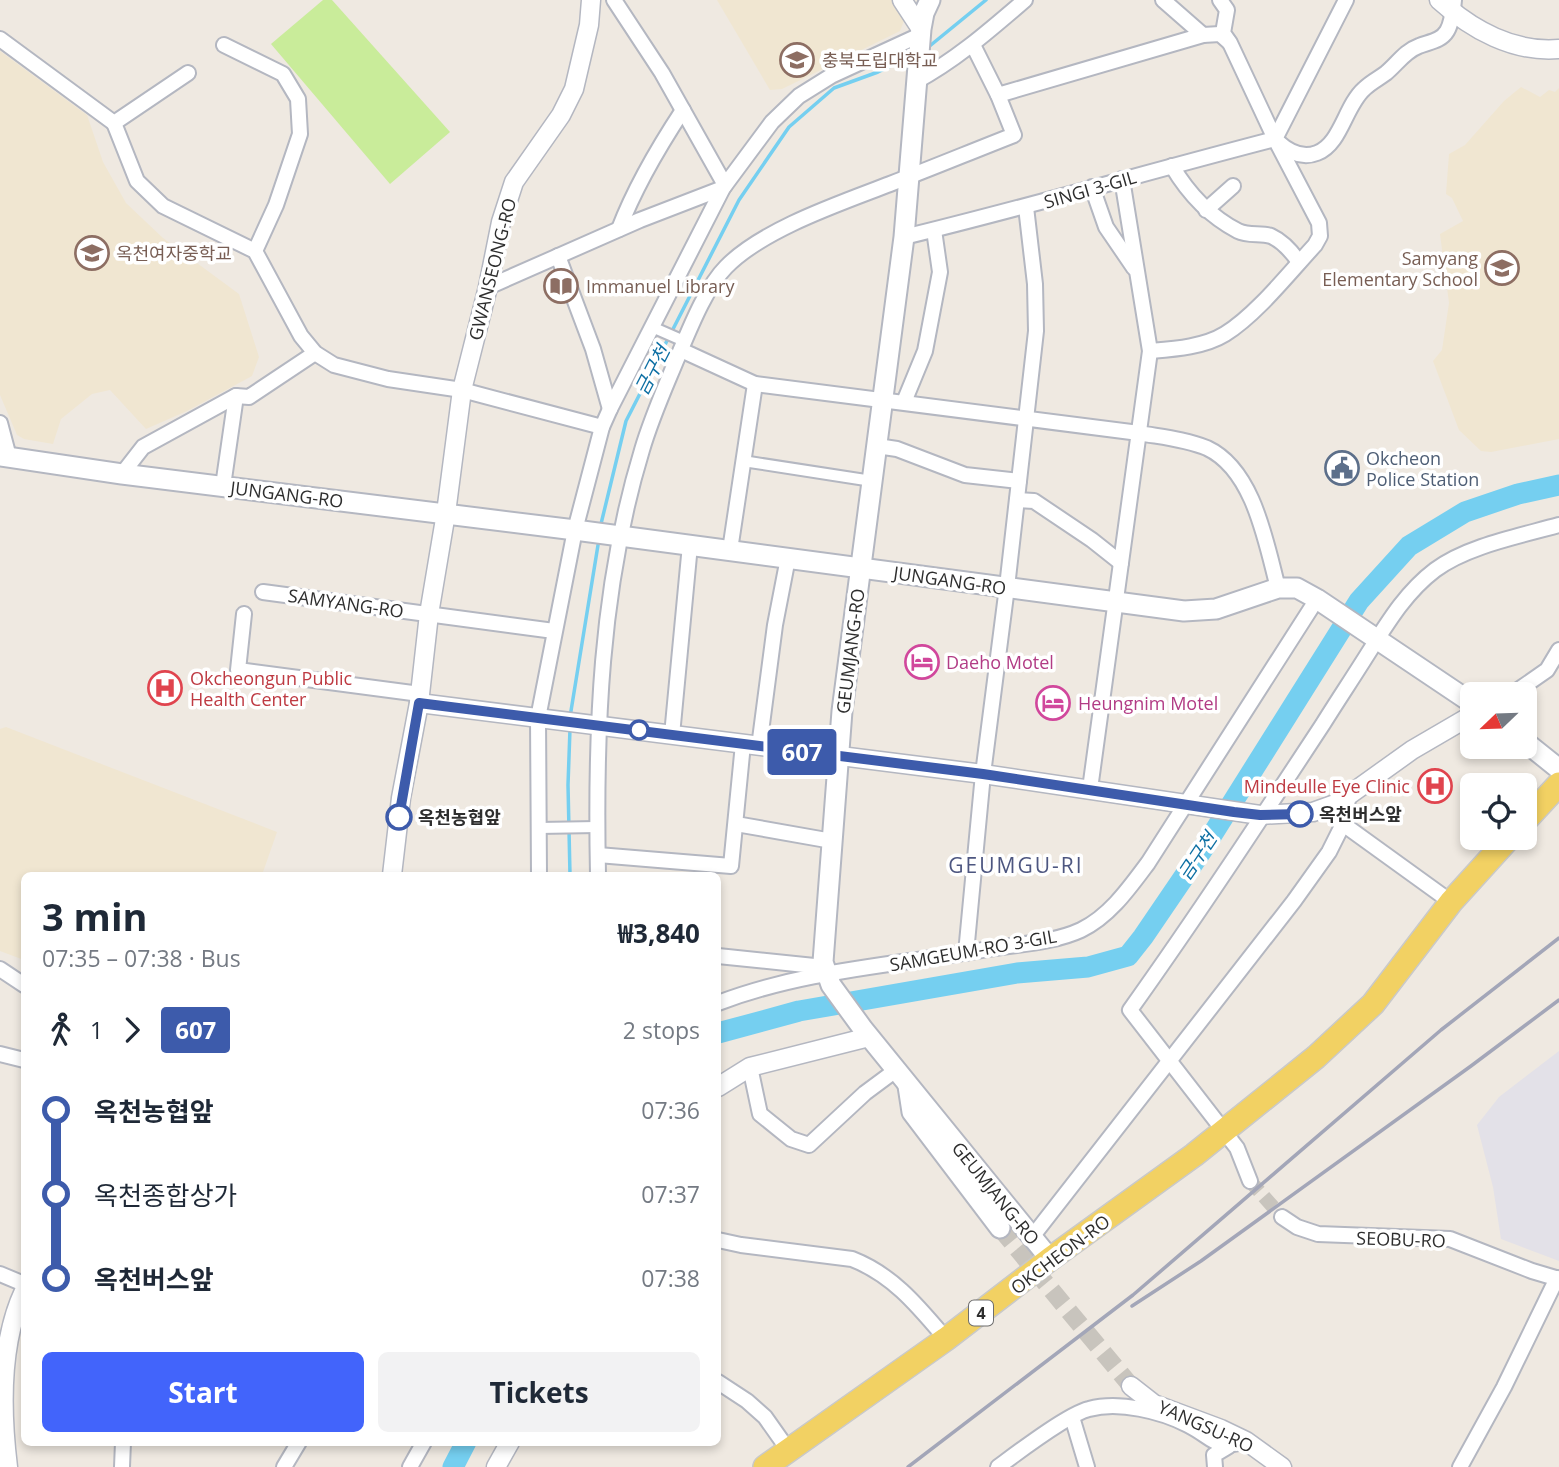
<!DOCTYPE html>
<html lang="en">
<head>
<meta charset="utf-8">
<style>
  :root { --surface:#fff; --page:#f2f2f3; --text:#1f2937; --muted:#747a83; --accent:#4264fb }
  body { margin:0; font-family:"Open Sans","Noto Sans KR",sans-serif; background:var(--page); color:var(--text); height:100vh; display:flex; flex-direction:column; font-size:26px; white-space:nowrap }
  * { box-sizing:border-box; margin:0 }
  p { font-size:23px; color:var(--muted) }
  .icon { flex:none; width:38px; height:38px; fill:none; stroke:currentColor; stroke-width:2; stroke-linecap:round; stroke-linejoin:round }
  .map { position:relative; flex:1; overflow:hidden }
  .panel { position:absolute; left:21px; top:872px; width:700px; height:574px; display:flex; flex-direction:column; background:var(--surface); border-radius:10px; box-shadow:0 4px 10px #0003 }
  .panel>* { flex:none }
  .badge { padding:0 14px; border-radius:5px; font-size:24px; line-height:46px }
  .needle { width:46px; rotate:247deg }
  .buttons { position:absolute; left:1460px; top:682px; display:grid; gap:14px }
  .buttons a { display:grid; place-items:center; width:77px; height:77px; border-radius:10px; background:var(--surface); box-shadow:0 4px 10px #0003; font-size:35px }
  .map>.badge { position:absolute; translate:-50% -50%; box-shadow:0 0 0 4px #fff }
  .legs { display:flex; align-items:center; gap:10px; height:77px; padding:0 21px; font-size:23px }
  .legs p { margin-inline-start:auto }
  .summary { display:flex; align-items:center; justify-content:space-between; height:119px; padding:0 21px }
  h1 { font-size:38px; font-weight:700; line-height:52px }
  .action { display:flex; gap:14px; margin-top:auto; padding:14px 21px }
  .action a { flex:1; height:80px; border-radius:10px; background:var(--accent); color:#fff; font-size:28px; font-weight:700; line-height:80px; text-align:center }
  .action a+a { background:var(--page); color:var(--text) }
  ul { padding:0 21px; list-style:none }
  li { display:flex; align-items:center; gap:24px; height:84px; font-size:26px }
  li i { display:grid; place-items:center; width:10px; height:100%; margin:0 9px; background:currentColor }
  li i::after { content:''; width:18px; height:18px; margin:-9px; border:5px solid; border-radius:50%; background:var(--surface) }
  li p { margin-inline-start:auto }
  li:first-child i { background:linear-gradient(#0000 50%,currentColor 0) }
  li:last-child i { background:linear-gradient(currentColor 50%,#0000 0) }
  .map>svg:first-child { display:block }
  .industrial { fill:#e3e1e8 }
  .education { fill:#f0e6d1 }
  .pitch { fill:#c9ec9a }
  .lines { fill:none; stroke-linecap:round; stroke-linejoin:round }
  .stream { stroke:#75cff0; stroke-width:3.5 }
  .river { stroke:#75cff0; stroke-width:21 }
  .minor-tunnel { stroke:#c8c4bd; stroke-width:14; stroke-dasharray:14 7; stroke-linecap:butt }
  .tertiary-tunnel { stroke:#c8c4bd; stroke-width:18; stroke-dasharray:18 9; stroke-linecap:butt }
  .pedestrian-casing { stroke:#b4b7c1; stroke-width:14 }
  .minor-casing { stroke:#b4b7c1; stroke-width:18 }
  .tertiary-casing { stroke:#b4b7c1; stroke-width:21 }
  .secondary-casing { stroke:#b4b7c1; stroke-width:23 }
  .primary-casing { stroke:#c9c9c9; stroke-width:26 }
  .pedestrian { stroke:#fff; stroke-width:10 }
  .minor { stroke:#fff; stroke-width:14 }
  .tertiary { stroke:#fff; stroke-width:18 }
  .secondary { stroke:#fff; stroke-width:19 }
  .primary { stroke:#f2d163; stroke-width:23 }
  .rail { stroke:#a3a6b8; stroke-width:3.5 }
  .line-1-casing { stroke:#fff; stroke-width:16 }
  .line-1 { stroke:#3d5bab; stroke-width:10 }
  .stop-1-dot { fill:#fff; stroke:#3d5bab; stroke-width:3.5 }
  .labels { text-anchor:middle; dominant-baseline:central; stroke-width:7; stroke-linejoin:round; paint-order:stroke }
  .shield { fill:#fff; stroke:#6d6d6d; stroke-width:2 }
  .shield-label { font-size:16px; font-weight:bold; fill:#2e2e2e }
  .education-label { font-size:18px; fill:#785e54; stroke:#fff; text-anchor:start }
  .street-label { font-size:18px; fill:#2e2e2e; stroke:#fff }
  .service-label { font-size:18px; fill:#4e5e75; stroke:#fff; text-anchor:start }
  .hotel-label { font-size:18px; fill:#b23c85; stroke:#fff; text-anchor:start }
  .health-label { font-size:18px; fill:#be3a42; stroke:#fff; text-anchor:start }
  .stop-label { font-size:18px; font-weight:bold; fill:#2e2e2e; stroke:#fff; text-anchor:start }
  .water-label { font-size:19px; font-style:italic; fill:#0d6fa3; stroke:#fff }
  .quarter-label { font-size:21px; letter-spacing:2px; fill:#4d5680; stroke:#fff }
</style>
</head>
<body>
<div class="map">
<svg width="1559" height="1467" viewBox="0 0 1559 1467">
  <rect width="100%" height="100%" fill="#efe9e1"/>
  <path class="industrial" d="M1559,1051V1261L1501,1239L1493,1187L1477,1125L1499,1097Z"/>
  <g class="education">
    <path d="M717,0H894L905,18L900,31L782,89L770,90Z"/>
    <path d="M0,51L87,115L103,162L126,203L163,238L239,294L259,357L252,376L187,411L146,429L110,390L92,394L61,419L53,444L24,439L17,435L0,395Z"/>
    <path d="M1521,87L1540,97L1549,90L1555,92L1559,88V439L1491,452L1481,451L1459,430L1433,361L1442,350L1449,303L1440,234L1463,221L1452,198L1446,194L1449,154L1465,145L1504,101Z"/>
    <path d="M6,727L277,832L262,875H24V960L0,951V729Z"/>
  </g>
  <path class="pitch" d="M323,0H332L450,132L390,184L271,44Z"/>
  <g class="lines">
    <g class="stream">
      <path d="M926,49L986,0"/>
      <path d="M600,528L626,421L739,200L789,127L834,88L878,72L912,56"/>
      <path d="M570,717L599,539"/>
      <path d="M570,729L568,785L570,875"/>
    </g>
    <g class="river">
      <path d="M718,1033L799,1011L1017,973L1088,967L1128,956L1143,937L1207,843L1359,601L1409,546L1465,512L1518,494L1559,485"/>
      <path d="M453,1467L466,1442"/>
    </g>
    <path class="minor-tunnel" d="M1250,1181L1282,1217"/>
    <path class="tertiary-tunnel" d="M1000,1228L1131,1386"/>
    <g class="pedestrian-casing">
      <g id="pedestrian">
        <path d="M652,327L684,341"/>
        <path d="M743,461L872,481"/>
        <path d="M539,828L597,827"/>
      </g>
    </g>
    <g class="minor-casing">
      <g id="minor">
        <path d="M614,0L662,73L725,185"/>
        <path d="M1163,0L1203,35"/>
        <path d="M0,39L114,123L188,73"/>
        <path d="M224,45L283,74L298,99L300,134L276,205L255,251"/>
        <path d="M915,82C956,60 990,30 1025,0"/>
        <path d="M998,95L1203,35L1220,34L1229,42"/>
        <path d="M114,123L137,181L163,206L255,251L301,336L315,353L334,365L388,379L462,390L602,427"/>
        <path d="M1278,142C1289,152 1302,159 1317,153C1341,144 1345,106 1364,89C1371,82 1378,79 1386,73C1397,64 1405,51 1419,46C1429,42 1441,41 1447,31C1452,23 1453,10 1454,0"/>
        <path d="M1172,166C1188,193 1209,216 1238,231C1248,236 1260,233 1271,236C1282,241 1292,252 1299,262"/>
        <path d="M1092,187L1106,227L1134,268"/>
        <path d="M1206,210L1233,186"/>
        <path d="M619,229C635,187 658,148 683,110"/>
        <path d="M904,237C1028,207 1151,171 1275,139L1346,0"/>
        <path d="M558,256L593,349L610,409"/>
        <path d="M488,287L640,220L723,188"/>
        <path d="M681,350L755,384L1139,433C1161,437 1185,439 1207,448C1254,470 1266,543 1278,588"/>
        <path d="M1150,351C1174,349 1204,347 1225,334C1256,315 1290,272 1315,245L1320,236L1319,223L1275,139L1230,43L1223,33L1227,10L1220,0"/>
        <path d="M904,402L925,351L940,272L934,230"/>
        <path d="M0,423L9,457"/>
        <path d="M877,446L897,449L965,475L1019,481"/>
        <path d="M122,474L143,447L236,396L249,397L315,353"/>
        <path d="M223,486L236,396"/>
        <path d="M1017,500L1034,501L1092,540L1121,563"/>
        <path d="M730,550L755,384"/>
        <path d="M263,592L554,631"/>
        <path d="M244,614L238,670L420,694"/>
        <path d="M1511,695L1547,670L1559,650"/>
        <path d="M672,735L690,545"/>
        <path d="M759,747L775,625L788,558"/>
        <path d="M1090,789L1150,351L1122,179"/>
        <path d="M736,824L832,841"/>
        <path d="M1343,824L1451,902"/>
        <path d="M598,855L731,866L743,744"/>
        <path d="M539,875L538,718L575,530L602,427L610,409L723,188L772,122L799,96L831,76L920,35"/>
        <path d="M598,875C595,732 600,588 642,450C651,419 664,390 676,361C688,333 705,288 726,267C763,229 841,203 890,184C932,168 973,151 1014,135L998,95L973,45"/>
        <path d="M966,953L983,774L1007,587L1036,331L1035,284L1026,207"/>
        <path d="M718,956L824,967"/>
        <path d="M0,969L24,985"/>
        <path d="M718,1003C804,970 897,965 988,949C1018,944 1053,943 1081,930C1110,916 1130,887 1148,863L1317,599"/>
        <path d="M0,1054L24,1060"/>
        <path d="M750,1067L760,1114L791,1139L809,1145L865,1093L896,1070"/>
        <path d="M1250,1181L1237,1148L1130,1010C1197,916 1260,820 1323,724C1338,700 1354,676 1369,652C1388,622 1406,592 1435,570C1467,546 1520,536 1559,525"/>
        <path d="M1282,1217L1297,1227L1318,1234L1450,1239L1532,1271L1559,1279"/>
        <path d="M1032,1237L1294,901L1329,852L1343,824L1349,795"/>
        <path d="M718,1240L741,1245L852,1259C893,1275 918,1306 946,1339"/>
        <path d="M0,1274L24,1284"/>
        <path d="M718,1382L747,1401L765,1417L789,1451"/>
        <path d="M1072,1417L1087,1467"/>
        <path d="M122,1467L123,1442"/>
        <path d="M284,1467L299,1442"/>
        <path d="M410,1467L424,1442"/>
        <path d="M998,1467C1017,1453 1068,1414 1089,1409C1119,1401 1161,1411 1188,1425C1214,1438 1214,1451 1246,1441"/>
        <path d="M1215,1467L1214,1455L1229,1446"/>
        <path d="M1460,1467L1504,1387L1557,1278"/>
      </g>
    </g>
    <g class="tertiary-casing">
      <g id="tertiary">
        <path d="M902,0L921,29"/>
        <path d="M1439,0C1472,30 1514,53 1559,49"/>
        <path d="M419,703L983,774L1260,815L1313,812L1338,803L1412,750L1472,715"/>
        <path d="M392,875L401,798L419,703L429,614L446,513L462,390L488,287L501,222L514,182L561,115L574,89L589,25L591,0"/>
        <path d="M718,1087L750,1067L869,1037"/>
        <path d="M1131,1386L1154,1404L1221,1429L1246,1441L1282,1467"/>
        <path d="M8,1467C1,1410 0,1342 24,1291"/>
        <path d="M496,1467L510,1442"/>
      </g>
    </g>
    <g class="secondary-casing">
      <g id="secondary">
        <path d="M930,0L924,13L921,29L904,237L842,711L823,962L831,985L863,1029L1050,1259"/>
        <path d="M0,456L122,474L575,530L1184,611L1216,609L1278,588H1297L1317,599L1472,703"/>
        <path d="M1524,741L1559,769"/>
        <path d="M908,1086L912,1112L1000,1228"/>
      </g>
    </g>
    <g class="primary-casing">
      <g id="primary">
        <path d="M1524,822L1559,784"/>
        <path d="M765,1467L946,1339L1050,1259L1194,1155L1316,1057L1373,1004L1451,902L1509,838"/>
      </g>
    </g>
    <use href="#pedestrian" class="pedestrian"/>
    <use href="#minor" class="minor"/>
    <use href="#tertiary" class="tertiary"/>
    <use href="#secondary" class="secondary"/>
    <use href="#primary" class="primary"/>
    <g class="rail">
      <path d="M1132,1306L1201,1261L1471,1066L1559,1000"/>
      <path d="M908,1467L1133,1295L1441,1030L1559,938"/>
    </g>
  </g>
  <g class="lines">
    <g class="line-1-casing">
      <path id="line-1" d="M399,817L419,703L983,774L1234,812L1260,815L1300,814"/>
    </g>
    <use href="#line-1" class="line-1"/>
  </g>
  <defs>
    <g id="university-ring" transform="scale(1.75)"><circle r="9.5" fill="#fff" stroke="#8d6e63" stroke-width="1.5"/><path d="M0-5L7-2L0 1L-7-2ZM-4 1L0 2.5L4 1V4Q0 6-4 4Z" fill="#8d6e63"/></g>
    <g id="school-ring" transform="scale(1.75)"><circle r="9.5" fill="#fff" stroke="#8d6e63" stroke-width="1.5"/><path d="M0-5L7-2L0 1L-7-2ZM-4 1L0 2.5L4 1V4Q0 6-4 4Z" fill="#8d6e63"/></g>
    <g id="library-ring" transform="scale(1.75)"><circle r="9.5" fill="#fff" stroke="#8d6e63" stroke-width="1.5"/><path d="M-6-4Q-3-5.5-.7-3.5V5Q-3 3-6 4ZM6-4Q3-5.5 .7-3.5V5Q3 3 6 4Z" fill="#8d6e63"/></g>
    <g id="civic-ring" transform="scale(1.75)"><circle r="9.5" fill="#fff" stroke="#5c6f8a" stroke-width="1.5"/><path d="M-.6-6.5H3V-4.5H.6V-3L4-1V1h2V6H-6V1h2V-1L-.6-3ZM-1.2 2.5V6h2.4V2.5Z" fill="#5c6f8a"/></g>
    <g id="hotel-ring" transform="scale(1.75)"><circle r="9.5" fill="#fff" stroke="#d1479c" stroke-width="1.5"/><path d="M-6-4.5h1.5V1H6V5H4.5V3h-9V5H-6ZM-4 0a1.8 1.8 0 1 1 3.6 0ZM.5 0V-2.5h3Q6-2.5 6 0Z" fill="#d1479c"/></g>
    <g id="hospital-ring" transform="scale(1.75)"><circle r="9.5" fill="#fff" stroke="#e0444e" stroke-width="1.5"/><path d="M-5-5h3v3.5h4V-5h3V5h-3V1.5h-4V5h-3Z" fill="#e0444e"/></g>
  </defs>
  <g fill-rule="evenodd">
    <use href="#university-ring" x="797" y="60"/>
    <use href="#school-ring" x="92" y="253"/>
    <use href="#school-ring" x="1502" y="268"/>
    <use href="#library-ring" x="561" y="286"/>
    <use href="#civic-ring" x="1342" y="468"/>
    <use href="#hotel-ring" x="922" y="662"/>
    <use href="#hospital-ring" x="165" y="688"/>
    <use href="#hotel-ring" x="1053" y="703"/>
    <use href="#hospital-ring" x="1435" y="786"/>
  </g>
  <g class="stop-1-dot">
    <circle cx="639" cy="730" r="9"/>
    <circle cx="1300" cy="814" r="12"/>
    <circle cx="399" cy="817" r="12"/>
  </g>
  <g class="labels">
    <rect class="shield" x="969" y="1300.5" width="24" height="25" rx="5"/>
    <g class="shield-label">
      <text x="981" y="1313">4</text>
    </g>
    <g class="education-label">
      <text x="822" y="60">충북도립대학교</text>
      <text x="116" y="253">옥천여자중학교</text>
      <text x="1478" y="258" text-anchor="end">Samyang<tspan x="1478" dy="21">Elementary School</tspan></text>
      <text x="586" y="286">Immanuel Library</text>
    </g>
    <g class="street-label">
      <text transform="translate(1090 189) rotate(-16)">SINGI 3-GIL</text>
      <text transform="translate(492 269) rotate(-76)">GWANSEONG-RO</text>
      <text transform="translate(287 494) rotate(7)">JUNGANG-RO</text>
      <text transform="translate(950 580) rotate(8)">JUNGANG-RO</text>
      <text transform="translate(346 603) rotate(8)">SAMYANG-RO</text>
      <text transform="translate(850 651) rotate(-83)">GEUMJANG-RO</text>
      <text transform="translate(973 950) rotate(-10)">SAMGEUM-RO 3-GIL</text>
      <text transform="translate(996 1193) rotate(51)">GEUMJANG-RO</text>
      <text transform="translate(1401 1239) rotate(2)">SEOBU-RO</text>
      <text transform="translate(1060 1254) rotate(-37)">OKCHEON-RO</text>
      <text transform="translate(1206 1426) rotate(24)">YANGSU-RO</text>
    </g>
    <g class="service-label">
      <text x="1366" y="458">Okcheon<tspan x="1366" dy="21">Police Station</tspan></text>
    </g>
    <g class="hotel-label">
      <text x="946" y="662">Daeho Motel</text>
      <text x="1078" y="703">Heungnim Motel</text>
    </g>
    <g class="health-label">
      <text x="190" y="678">Okcheongun Public<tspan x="190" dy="21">Health Center</tspan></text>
      <text x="1410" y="786" text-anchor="end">Mindeulle Eye Clinic</text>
    </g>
    <g class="stop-label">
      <text x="1319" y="814">옥천버스앞</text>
      <text x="418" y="817">옥천농협앞</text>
    </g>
    <g class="water-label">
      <text transform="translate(652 370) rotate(-63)">금구천</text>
      <text transform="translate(1197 856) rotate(-56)">금구천</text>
    </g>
    <g class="quarter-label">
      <text x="1016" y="865">GEUMGU-RI</text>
    </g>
  </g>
</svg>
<div class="buttons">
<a><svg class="needle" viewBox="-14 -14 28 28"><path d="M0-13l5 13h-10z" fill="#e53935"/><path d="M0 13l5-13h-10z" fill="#747a83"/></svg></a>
<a><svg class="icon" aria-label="locate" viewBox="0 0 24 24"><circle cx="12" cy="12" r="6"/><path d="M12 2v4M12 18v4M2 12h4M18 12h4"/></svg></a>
</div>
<b class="badge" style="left:802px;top:752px;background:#3d5bab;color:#fff">607</b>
<section class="panel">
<div class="summary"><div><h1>3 min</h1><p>07:35 – 07:38 · Bus</p></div><b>₩3,840</b></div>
<div class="legs"><svg class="icon" aria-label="walk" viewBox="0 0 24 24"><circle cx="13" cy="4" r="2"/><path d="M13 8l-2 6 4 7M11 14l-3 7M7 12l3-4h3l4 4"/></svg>1<svg class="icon" aria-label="forward" viewBox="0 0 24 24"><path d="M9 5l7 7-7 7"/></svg><b class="badge" style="background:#3d5bab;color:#fff">607</b><p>2 stops</p></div>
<ul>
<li><i style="color:#3d5bab"></i><b>옥천농협앞</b><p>07:36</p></li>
<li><i style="color:#3d5bab"></i><span>옥천종합상가</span><p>07:37</p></li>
<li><i style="color:#3d5bab"></i><b>옥천버스앞</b><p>07:38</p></li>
</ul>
<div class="action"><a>Start</a><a>Tickets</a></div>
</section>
</div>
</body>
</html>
